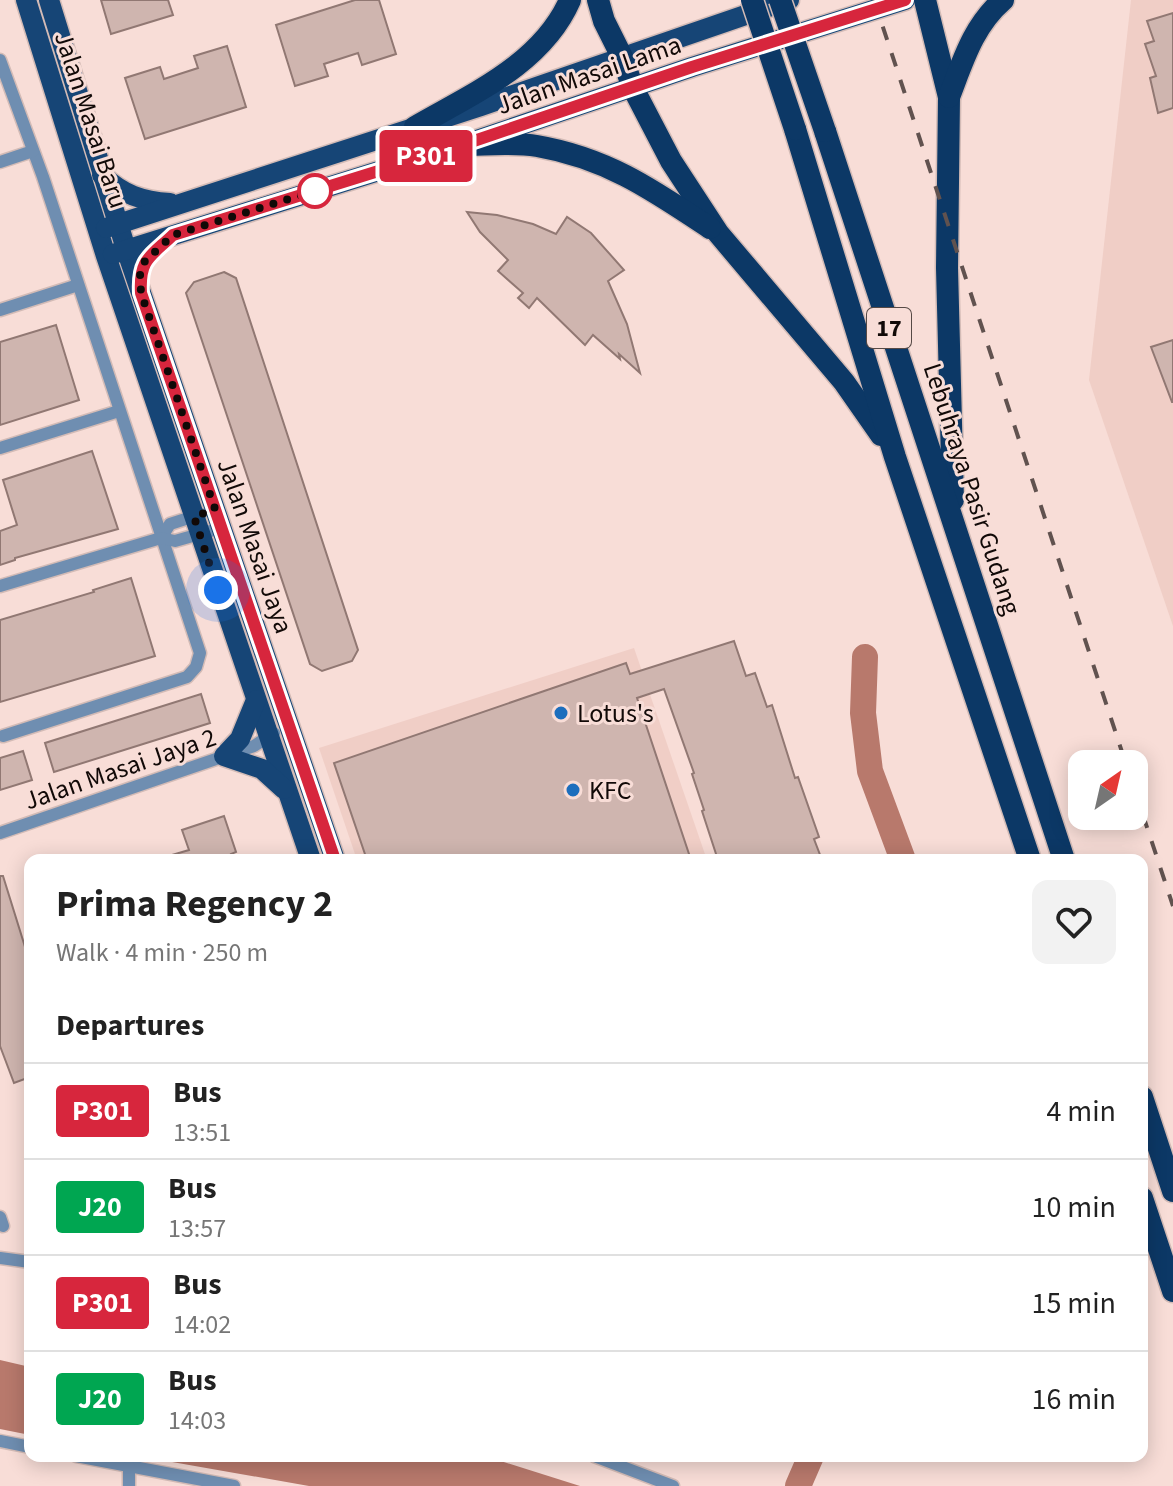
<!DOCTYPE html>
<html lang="en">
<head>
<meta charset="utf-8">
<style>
  :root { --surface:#fff; --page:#f2f2f2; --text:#222; --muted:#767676; --line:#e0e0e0 }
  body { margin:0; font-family:"Source Sans 3",sans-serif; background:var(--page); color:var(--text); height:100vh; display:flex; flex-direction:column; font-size:30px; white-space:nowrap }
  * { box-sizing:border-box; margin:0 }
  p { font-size:26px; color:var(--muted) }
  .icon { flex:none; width:44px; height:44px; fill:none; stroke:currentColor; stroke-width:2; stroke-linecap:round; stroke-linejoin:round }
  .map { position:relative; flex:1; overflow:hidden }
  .drawer { position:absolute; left:24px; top:854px; width:1124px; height:608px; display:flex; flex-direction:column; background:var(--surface); border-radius:16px; box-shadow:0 4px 20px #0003 }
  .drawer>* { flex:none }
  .badge { padding:0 16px; border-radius:6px; font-size:28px; line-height:52px }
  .needle { width:52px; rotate:34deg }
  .tools { position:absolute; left:1068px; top:750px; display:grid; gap:16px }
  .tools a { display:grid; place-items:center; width:80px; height:80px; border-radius:16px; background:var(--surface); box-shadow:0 4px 20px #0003; font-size:40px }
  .you { position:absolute; width:40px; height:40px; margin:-20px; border:6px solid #fff; border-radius:50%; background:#1a73e8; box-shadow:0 0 0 12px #1a73e833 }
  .map>.badge { position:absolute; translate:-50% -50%; box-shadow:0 0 0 4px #fff }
  h2 { padding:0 32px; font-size:30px; line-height:72px }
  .round { display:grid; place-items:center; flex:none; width:84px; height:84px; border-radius:16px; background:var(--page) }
  .summary { display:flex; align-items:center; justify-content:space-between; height:136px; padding:0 32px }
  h1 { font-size:38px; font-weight:700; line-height:60px }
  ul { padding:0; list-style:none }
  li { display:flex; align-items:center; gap:24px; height:96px; padding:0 32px; border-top:2px solid var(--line) }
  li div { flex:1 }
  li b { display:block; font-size:30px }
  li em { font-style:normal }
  li .badge { min-width:88px; font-weight:700; text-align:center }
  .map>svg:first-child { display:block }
  .built { fill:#f0cec6 }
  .water { fill:#b8796c }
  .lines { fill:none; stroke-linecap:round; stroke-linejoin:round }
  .river { stroke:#b8796c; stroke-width:26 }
  .building { fill:#cfb5af; stroke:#917873; stroke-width:2 }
  .minor-casing { stroke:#d3bbb6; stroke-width:15 }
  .primary-casing { stroke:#d3bbb6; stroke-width:23 }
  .trunk-casing { stroke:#d3bbb6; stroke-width:25 }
  .minor { stroke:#6f8eb1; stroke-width:12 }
  .primary { stroke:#164576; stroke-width:20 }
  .trunk { stroke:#0c3866; stroke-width:22 }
  .rail { stroke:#61524f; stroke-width:4; stroke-dasharray:14 14; stroke-linecap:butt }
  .trunk-bridge-casing { stroke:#d3bbb6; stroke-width:25; stroke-linecap:butt }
  .trunk-bridge { stroke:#0c3866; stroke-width:22 }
  .line-casing { stroke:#fff; stroke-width:18 }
  .line { stroke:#d7263d; stroke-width:12 }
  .walk { stroke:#110907; stroke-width:8; stroke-dasharray:0 14.4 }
  .stop-dot { fill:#fff; stroke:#d7263d; stroke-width:4 }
  .poi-dot { fill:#1d6ebd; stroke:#f8ddd7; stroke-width:3 }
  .labels { text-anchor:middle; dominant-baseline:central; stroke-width:6; stroke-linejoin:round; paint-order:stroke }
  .shield { fill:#f8ddd7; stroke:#564945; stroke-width:2 }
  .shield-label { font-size:24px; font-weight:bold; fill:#110907 }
  .street-label { font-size:26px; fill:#110907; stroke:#f8ddd7 }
  .poi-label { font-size:26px; fill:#110907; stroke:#f8ddd7; text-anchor:start }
</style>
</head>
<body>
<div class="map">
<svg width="1173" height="1486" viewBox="0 0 1173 1486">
  <rect width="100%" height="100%" fill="#f8ddd7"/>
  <g class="built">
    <path d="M1131,0H1173V626L1089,380Z"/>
    <path d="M634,648L707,860H357L319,748Z"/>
  </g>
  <g class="water">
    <path d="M0,1360L30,1367V1435L0,1429Z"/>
    <path d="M138,1456H485L580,1486H309Z"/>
  </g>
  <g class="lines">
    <g class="river">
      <path d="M865,657L863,713L870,771L903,860"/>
      <path d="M798,1486L811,1456"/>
    </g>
  </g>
  <g class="building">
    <path d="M101,0H168L173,15L111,34Z"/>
    <path d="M355,0H379L396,54L362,65L358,53L324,64L328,76L295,86L276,25Z"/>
    <path d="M1173,13V108L1158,113L1150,78L1156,76L1145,44L1154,41L1147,21Z"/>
    <path d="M227,46L246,107L145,139L125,78L160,67L164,79L198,68L194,56Z"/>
    <path d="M467,212L497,215L533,224L556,234L567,217L591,233L624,270L608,281L627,324L640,373L619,354L620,359L593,335L585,345L537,298L529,308L518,298L523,293L498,271L508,260L480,232Z"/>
    <path d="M224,272L236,278L358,650L352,661L322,671L310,664L186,293L194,282Z"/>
    <path d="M56,325L79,400L0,425V342Z"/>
    <path d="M1173,340V402H1172L1151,347Z"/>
    <path d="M92,451L118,529L15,558V560L0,565V531L17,525L3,480Z"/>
    <path d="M131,578L155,656L0,702V620L94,592L93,590Z"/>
    <path d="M734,641L746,676L755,673L767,707L772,705L795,778L798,777L819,837L814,839L822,860H718L702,811L704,810L692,774L694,773L664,689L637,698L691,860H367L334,763L626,663L630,674Z"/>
    <path d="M201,694L210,723L54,772L45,743Z"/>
    <path d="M23,751L32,780L0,790V758Z"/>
    <path d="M224,816L236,852L231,854L233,860H165V857L189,850L182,830Z"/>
    <path d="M0,876H3L30,963V1077L14,1083L0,1046Z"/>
  </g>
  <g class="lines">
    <g class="minor-casing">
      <g id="minor">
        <path d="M0,60L43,177L200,653L196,667L187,677L3,736"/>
        <path d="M0,162L33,151"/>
        <path d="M0,310L78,285"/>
        <path d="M0,448L119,411"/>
        <path d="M161,538L170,524L201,514"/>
        <path d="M0,586L161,538L175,541L221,528"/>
        <path d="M0,833L254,746L274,733"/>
        <path d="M0,1217L3,1226"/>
        <path d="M0,1258L30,1262"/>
        <path d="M0,1441L30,1447"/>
        <path d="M76,1456L234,1486"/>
        <path d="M594,1456L673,1486"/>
        <path d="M129,1486V1467"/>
      </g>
    </g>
    <g class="primary-casing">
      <g id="primary">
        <path d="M26,0L106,256L311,860"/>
        <path d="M49,0L126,249L335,860"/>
        <path d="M102,175C123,195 142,201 170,203"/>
        <path d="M106,228L481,106L789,0"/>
        <path d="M113,254L462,145L692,67L905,0"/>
        <path d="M256,700L240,739L224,756L262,769L284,789"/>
      </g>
    </g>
    <g class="trunk-casing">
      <g id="trunk">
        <path d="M598,0L604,21L622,57L633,88L671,161L718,233L844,382L881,435"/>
        <path d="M925,0L949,97L947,268L953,500"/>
        <path d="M949,97C963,61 973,26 1003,0"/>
        <path d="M415,127C472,94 542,64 570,0"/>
        <path d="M795,129L895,457L1030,860"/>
        <path d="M825,131L1064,860"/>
        <path d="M462,145C486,145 513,142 537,146C607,158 653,190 710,228"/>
        <path d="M1142,1097L1173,1191"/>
        <path d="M1142,1198L1173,1291"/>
      </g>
    </g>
    <use href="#minor" class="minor"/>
    <use href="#primary" class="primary"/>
    <use href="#trunk" class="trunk"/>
    <g class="rail">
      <path d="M874,0L1126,764"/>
      <path d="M1134,788L1173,906"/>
    </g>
    <g class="trunk-bridge-casing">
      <g id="trunk-bridge">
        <path d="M752,0L795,129"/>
        <path d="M780,0L825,131"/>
      </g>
    </g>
    <use href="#trunk-bridge" class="trunk-bridge"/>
  </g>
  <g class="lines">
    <g class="line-casing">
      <path id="line" d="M335,860L141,293C139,259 150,257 173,235L462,145L692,67L905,0"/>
    </g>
    <use href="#line" class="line"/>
    <path class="walk" d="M218,590L194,517L215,509L141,293L140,273L145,261L173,235L318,190L315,191"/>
  </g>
  <circle class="stop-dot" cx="315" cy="191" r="16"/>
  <g class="poi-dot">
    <circle cx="561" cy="713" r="8"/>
    <circle cx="573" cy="790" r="8"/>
  </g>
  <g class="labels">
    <rect class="shield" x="867" y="308" width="44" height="40" rx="6"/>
    <g class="shield-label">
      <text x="889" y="328">17</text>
    </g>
    <g class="street-label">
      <text transform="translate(589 75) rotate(-19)">Jalan Masai Lama</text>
      <text transform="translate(91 120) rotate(72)">Jalan Masai Baru</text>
      <text transform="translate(972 489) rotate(72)">Lebuhraya Pasir Gudang</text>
      <text transform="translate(255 546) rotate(71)">Jalan Masai Jaya</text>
      <text transform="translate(120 769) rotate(-19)">Jalan Masai Jaya 2</text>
    </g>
    <g class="poi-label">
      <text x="577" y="713">Lotus's</text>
      <text x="589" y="790">KFC</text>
    </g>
  </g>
</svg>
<div class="tools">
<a><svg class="needle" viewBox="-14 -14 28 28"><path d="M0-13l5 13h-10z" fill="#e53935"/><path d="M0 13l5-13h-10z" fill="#767676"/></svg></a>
</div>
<div class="you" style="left:218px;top:590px"></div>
<b class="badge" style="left:426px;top:156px;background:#d7263d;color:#fff">P301</b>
<section class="drawer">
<div class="summary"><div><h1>Prima Regency 2</h1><p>Walk · 4 min · 250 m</p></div><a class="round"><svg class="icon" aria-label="heart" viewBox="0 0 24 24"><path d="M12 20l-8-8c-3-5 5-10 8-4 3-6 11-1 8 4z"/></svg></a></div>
<h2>Departures</h2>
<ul>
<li><span class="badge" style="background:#d7263d;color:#fff">P301</span><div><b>Bus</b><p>13:51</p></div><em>4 min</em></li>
<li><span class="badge" style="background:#00a651;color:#fff">J20</span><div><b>Bus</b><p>13:57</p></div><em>10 min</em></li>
<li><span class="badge" style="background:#d7263d;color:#fff">P301</span><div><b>Bus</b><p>14:02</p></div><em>15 min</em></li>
<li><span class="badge" style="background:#00a651;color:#fff">J20</span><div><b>Bus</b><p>14:03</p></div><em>16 min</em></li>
</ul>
</section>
</div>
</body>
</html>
